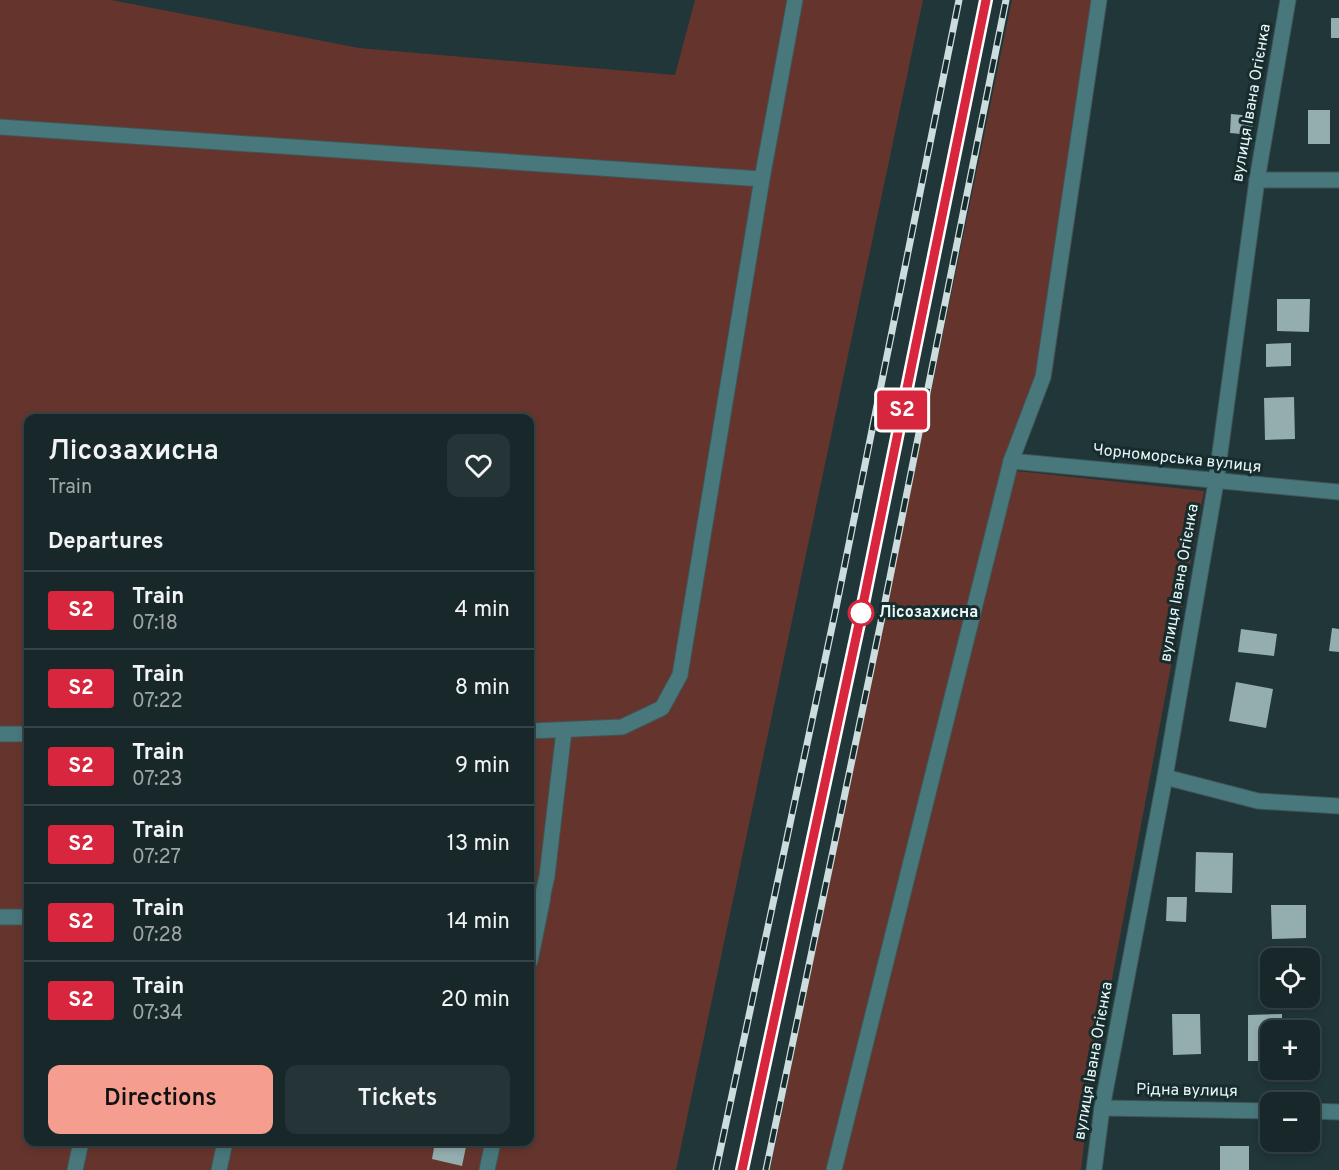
<!DOCTYPE html>
<html lang="en">
<head>
<meta charset="utf-8">
<style>
  :root { --surface:#18282a; --page:#253436; --text:#f1f3f6; --muted:#9fa6a8; --line:#364447; --accent:#f59d8e }
  body { margin:0; font-family:Overpass,sans-serif; background:var(--page); color:var(--text); height:100vh; display:flex; flex-direction:column; font-size:22px; white-space:nowrap }
  * { box-sizing:border-box; margin:0 }
  p { font-size:20px; color:var(--muted) }
  .icon { flex:none; width:33px; height:33px; fill:none; stroke:currentColor; stroke-width:2; stroke-linecap:round; stroke-linejoin:round }
  .map { position:relative; flex:1; overflow:hidden }
  .panel { position:absolute; left:24px; top:414px; width:510px; height:732px; display:flex; flex-direction:column; background:var(--surface); border-radius:12px; box-shadow:0 3px 9px #0003,0 0 0 2px var(--line) }
  .panel>* { flex:none }
  .badge { padding:0 12px; border-radius:4px; font-size:21px; line-height:39px }
  .tools { position:absolute; left:1260px; top:948px; display:grid; gap:12px }
  .tools a { display:grid; place-items:center; width:60px; height:60px; border-radius:12px; background:var(--surface); box-shadow:0 3px 9px #0003,0 0 0 2px var(--line); font-size:30px }
  .map>.badge { position:absolute; translate:-50% -50%; box-shadow:0 0 0 3px #fff }
  h2 { padding:0 24px; font-size:22px; line-height:54px }
  .round { display:grid; place-items:center; flex:none; width:63px; height:63px; border-radius:12px; background:var(--page) }
  .headline { display:flex; align-items:center; justify-content:space-between; height:102px; padding:0 24px }
  h1 { font-size:28px; font-weight:600; line-height:45px }
  .action { display:flex; gap:12px; margin-top:auto; padding:12px 24px }
  .action a { flex:1; height:69px; border-radius:12px; background:var(--accent); color:#111; font-size:24px; font-weight:600; line-height:69px; text-align:center }
  .action a+a { background:var(--page); color:var(--text) }
  ul { padding:0; list-style:none }
  li { display:flex; align-items:center; gap:18px; height:78px; padding:0 24px; border-top:2px solid var(--line) }
  li div { flex:1 }
  li b { display:block; font-size:22px }
  li em { font-style:normal }
  li .badge { min-width:66px; font-weight:700; text-align:center }
  .map>svg:first-child { display:block }
  .green { fill:#65352d; fill-rule:evenodd }
  .building { fill:#94adaf }
  .lines { fill:none; stroke-linecap:round; stroke-linejoin:round }
  .minor-casing { stroke:#405557; stroke-width:17 }
  .minor { stroke:#48787c; stroke-width:15 }
  .rail-casing { stroke:#cddcdd; stroke-width:7 }
  .rail { stroke:#162c2d; stroke-width:4.5; stroke-dasharray:14; stroke-linecap:butt }
  .line-casing { stroke:#fff; stroke-width:14 }
  .line { stroke:#d7263d; stroke-width:9 }
  .stop-dot { fill:#fff; stroke:#d7263d; stroke-width:3 }
  .labels { text-anchor:middle; dominant-baseline:central; stroke-width:6; stroke-linejoin:round; paint-order:stroke }
  .street-label { font-size:16px; fill:#e9f6f7; stroke:#162c2d }
  .stop-label { font-size:16px; font-weight:bold; fill:#e9f6f7; stroke:#162c2d; text-anchor:start }
</style>
</head>
<body>
<div class="map">
<svg width="1339" height="1170" viewBox="0 0 1339 1170">
  <rect width="100%" height="100%" fill="#203638"/>
  <g class="green">
    <path d="M0,0H111L359,48L675,75L695,0H923L676,1170H0ZM28,418H530V1142H28Z"/>
    <path d="M1012,0H1107L1052,376L1016,471L1204,491L1088,1106L1081,1170H770Z"/>
  </g>
  <g class="building">
    <rect x="1331" y="18" width="8" height="20"/>
    <rect x="1308" y="110" width="22" height="34"/>
    <path d="M1231,114L1253,116L1252,135L1230,133Z"/>
    <path d="M1277,299H1310L1309,332L1277,331Z"/>
    <path d="M1291,343V366L1266,367V344Z"/>
    <path d="M1294,397L1295,439L1265,440L1264,398Z"/>
    <path d="M1332,628L1339,629V652L1329,651Z"/>
    <path d="M1241,629L1277,634L1274,656L1238,652Z"/>
    <path d="M1236,682L1273,689L1266,728L1229,721Z"/>
    <path d="M1196,852L1233,853L1232,893L1195,892Z"/>
    <path d="M1167,897H1187L1186,922L1166,921Z"/>
    <path d="M1271,905H1306V938L1272,939Z"/>
    <path d="M1172,1014H1200L1201,1054L1173,1055Z"/>
    <path d="M1282,1014V1030H1270V1061H1248V1015Z"/>
    <path d="M435,1142H467L462,1166L432,1159Z"/>
    <rect x="1220" y="1146" width="29" height="24"/>
  </g>
  <g class="lines">
    <g class="minor-casing">
      <g id="minor">
        <path d="M0,127L762,179"/>
        <path d="M1257,180H1339"/>
        <path d="M1011,461L1339,492"/>
        <path d="M530,731L622,727L662,708L680,675L762,179L795,0"/>
        <path d="M0,734H28"/>
        <path d="M1165,777L1258,801L1339,806"/>
        <path d="M530,910L543,894L547,876L564,731"/>
        <path d="M0,917H28"/>
        <path d="M530,961L543,897"/>
        <path d="M1102,1108L1270,1111"/>
        <path d="M1310,1111L1339,1112"/>
        <path d="M75,1170L81,1142"/>
        <path d="M219,1170L225,1142"/>
        <path d="M487,1170L493,1142"/>
        <path d="M834,1170L1011,461L1043,377L1099,0"/>
        <path d="M1094,1170L1102,1108L1165,777L1216,482L1257,180L1288,0"/>
      </g>
    </g>
    <use href="#minor" class="minor"/>
    <g class="rail-casing">
      <g id="rail">
        <path d="M716,1170L835,613L959,0"/>
        <path d="M742,1170L860,619L986,0"/>
        <path d="M766,1170L882,617L1006,0"/>
      </g>
    </g>
    <use href="#rail" class="rail"/>
  </g>
  <g class="lines">
    <g class="line-casing">
      <path id="line" d="M742,1170L860,619L986,0"/>
    </g>
    <use href="#line" class="line"/>
  </g>
  <circle class="stop-dot" cx="861" cy="613" r="12"/>
  <g class="labels">
    <g class="street-label">
      <text transform="translate(1252 103) rotate(-80)">вулиця Івана Огієнка</text>
      <text transform="translate(1177 459) rotate(6)">Чорноморська вулиця</text>
      <text transform="translate(1180 583) rotate(-80)">вулиця Івана Огієнка</text>
      <text transform="translate(1094 1061) rotate(-80)">вулиця Івана Огієнка</text>
      <text transform="translate(1187 1091) rotate(1)">Рідна вулиця</text>
    </g>
    <g class="stop-label">
      <text x="879" y="613">Лісозахисна</text>
    </g>
  </g>
</svg>
<div class="tools">
<a><svg class="icon" aria-label="locate" viewBox="0 0 24 24"><circle cx="12" cy="12" r="6"/><path d="M12 2v4M12 18v4M2 12h4M18 12h4"/></svg></a>
<a>+</a>
<a>−</a>
</div>
<b class="badge" style="left:902px;top:410px;background:#d7263d;color:#fff">S2</b>
<section class="panel">
<div class="headline"><div><h1>Лісозахисна</h1><p>Train</p></div><a class="round"><svg class="icon" aria-label="heart" viewBox="0 0 24 24"><path d="M12 20l-8-8c-3-5 5-10 8-4 3-6 11-1 8 4z"/></svg></a></div>
<h2>Departures</h2>
<ul>
<li><span class="badge" style="background:#d7263d;color:#fff">S2</span><div><b>Train</b><p>07:18</p></div><em>4 min</em></li>
<li><span class="badge" style="background:#d7263d;color:#fff">S2</span><div><b>Train</b><p>07:22</p></div><em>8 min</em></li>
<li><span class="badge" style="background:#d7263d;color:#fff">S2</span><div><b>Train</b><p>07:23</p></div><em>9 min</em></li>
<li><span class="badge" style="background:#d7263d;color:#fff">S2</span><div><b>Train</b><p>07:27</p></div><em>13 min</em></li>
<li><span class="badge" style="background:#d7263d;color:#fff">S2</span><div><b>Train</b><p>07:28</p></div><em>14 min</em></li>
<li><span class="badge" style="background:#d7263d;color:#fff">S2</span><div><b>Train</b><p>07:34</p></div><em>20 min</em></li>
</ul>
<div class="action"><a>Directions</a><a>Tickets</a></div>
</section>
</div>
</body>
</html>
